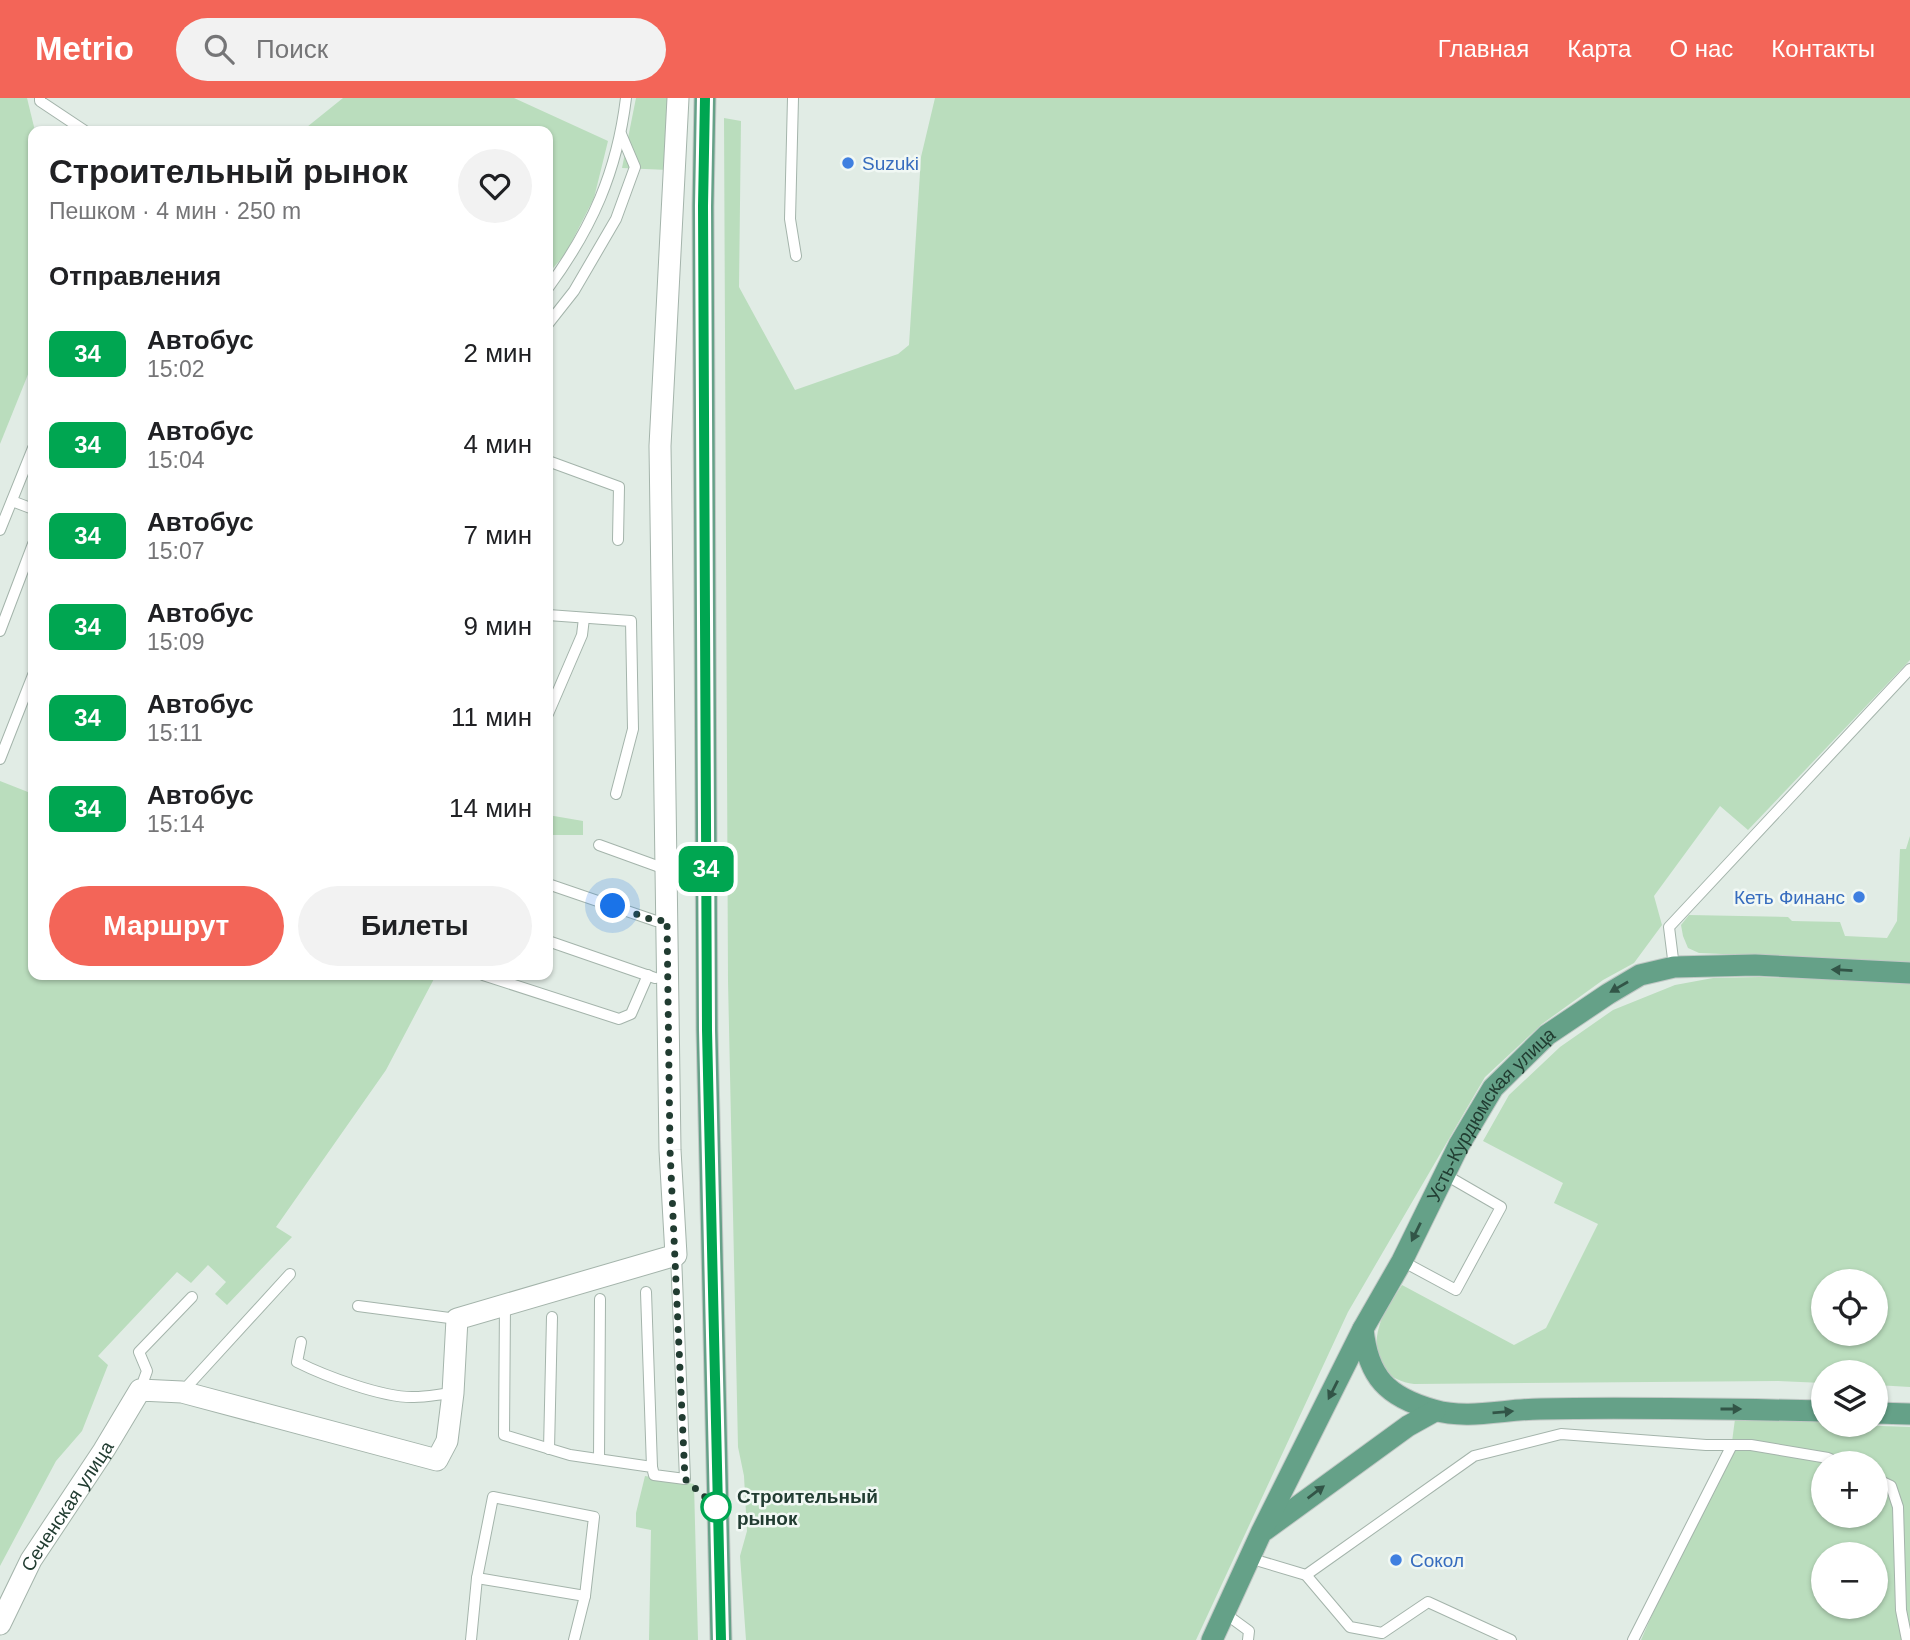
<!DOCTYPE html>
<html lang="ru">
<head>
<meta charset="utf-8">
<style>
  :root { --surface:#fff; --page:#f2f2f2; --text:#202124; --muted:#757577; --accent:#f36558 }
  body { margin:0; font-family:Helvetica,sans-serif; background:var(--page); color:var(--text); height:100vh; display:flex; flex-direction:column; font-size:26px; white-space:nowrap }
  * { box-sizing:border-box; margin:0 }
  p { font-size:23px; color:var(--muted) }
  .icon { flex:none; width:38px; height:38px; fill:none; stroke:currentColor; stroke-width:2; stroke-linecap:round; stroke-linejoin:round }
  .map { position:relative; flex:1; overflow:hidden }
  .sheet { position:absolute; left:28px; top:28px; width:525px; height:854px; display:flex; flex-direction:column; background:var(--surface); border-radius:14px; box-shadow:0 2px 5px #0004 }
  .sheet>* { flex:none }
  .badge { padding:0 14px; border-radius:10px; font-size:24px; line-height:46px }
  .fabs { position:absolute; left:1811px; top:1171px; display:grid; gap:14px }
  .fabs a { display:grid; place-items:center; width:77px; height:77px; border-radius:50%; background:var(--surface); box-shadow:0 2px 5px #0004; font-size:35px }
  .you { position:absolute; width:35px; height:35px; margin:-18px; border:5px solid #fff; border-radius:50%; background:#1a73e8; box-shadow:0 0 0 10px #1a73e833 }
  .map>.badge { position:absolute; translate:-50% -50%; box-shadow:0 0 0 4px #fff }
  h2 { padding:0 21px; font-size:26px; line-height:63px }
  .round { display:grid; place-items:center; flex:none; width:74px; height:74px; border-radius:37px; background:var(--page) }
  .summary { display:flex; align-items:center; justify-content:space-between; height:119px; padding:0 21px }
  h1 { font-size:33px; font-weight:800; line-height:52px }
  .button { display:flex; gap:14px; margin-top:auto; padding:14px 21px }
  .button a { flex:1; height:80px; border-radius:42px; background:var(--accent); color:#fff; font-size:28px; font-weight:800; line-height:80px; text-align:center }
  .button a+a { background:var(--page); color:var(--text) }
  ul { padding:0; list-style:none }
  li { display:flex; align-items:center; gap:21px; height:91px; padding:0 21px }
  li div { flex:1 }
  li b { display:block; font-size:26px }
  li em { font-style:normal }
  li .badge { min-width:77px; font-weight:700; text-align:center }
  header { display:flex; align-items:center; gap:42px; box-sizing:border-box; height:98px; padding:0 35px; background:var(--accent); color:#fff }
  header strong { font-size:33px }
  nav { display:flex; gap:38px; margin-inline-start:auto; font-size:24px }
  .search { width:490px; height:63px; background:var(--page); display:flex; align-items:center; gap:18px; box-sizing:border-box; padding:0 24px; border-radius:38px; color:var(--muted); font-size:26px }
  .map>svg:first-child { display:block }
  .green { fill:#baddbd; fill-rule:evenodd }
  .lines { fill:none; stroke-linecap:round; stroke-linejoin:round }
  .lane-casing { stroke:#a4b4ab; stroke-width:12 }
  .street-casing { stroke:#a4b4ab; stroke-width:23 }
  .primary-casing { stroke:#c1c8c5; stroke-width:23 }
  .lane { stroke:#fff; stroke-width:10 }
  .street { stroke:#fff; stroke-width:21 }
  .primary { stroke:#65a188; stroke-width:21 }
  .oneway { fill:#325547 }
  .line-casing { stroke:#fff; stroke-width:16 }
  .line { stroke:#00a651; stroke-width:10 }
  .walk { stroke:#213c31; stroke-width:7; stroke-dasharray:0 12.6 }
  .shop-dot { fill:#3f7fe0; stroke:#f1f8f4; stroke-width:2.5 }
  .stop-dot { fill:#fff; stroke:#00a651; stroke-width:3.5 }
  .labels { text-anchor:middle; dominant-baseline:central; stroke-width:5; stroke-linejoin:round; paint-order:stroke }
  .shop-label { font-size:19px; fill:#366cbe; stroke:#f1f8f4; text-anchor:start }
  .street-label { font-size:19px; fill:#213c31; stroke:#f1f8f4 }
  .stop-label { font-size:19px; font-weight:bold; fill:#213c31; stroke:#f1f8f4; text-anchor:start }
</style>
</head>
<body>
<header>
<strong>Metrio</strong>
<div class="search"><svg class="icon" aria-label="search" viewBox="0 0 24 24"><circle cx="10" cy="10" r="6"/><path d="M15 15l6 6"/></svg>Поиск</div>
<nav><a>Главная</a><a>Карта</a><a>О нас</a><a>Контакты</a></nav>
</header>
<div class="map">
<svg width="1910" height="1542" viewBox="0 0 1910 1542">
  <rect width="100%" height="100%" fill="#e1ece5"/>
  <g class="green">
    <path d="M0,0H27L35,33L33,264L0,346Z"/>
    <path d="M343,0H514L608,43L594,100L566,155L548,176V33H302Z"/>
    <path d="M636,0H671L668,72L622,70Z"/>
    <path d="M935,0H1910V562L1748,732L1720,708L1654,798L1662,827L1634,865L1603,882L1542,926L1485,979L1348,1214L1196,1542H746L740,1458L747,1433L744,1378L738,1349L728,883L724,20L741,23L739,189L795,292L898,256L909,247L921,59Z"/>
    <path d="M0,683L33,696V877H436L386,972L276,1129L292,1139L227,1207L215,1196L226,1184L208,1167L191,1185L177,1174L98,1258L108,1267L82,1333L56,1363L0,1468Z"/>
    <path d="M548,717L583,723V737H548Z"/>
    <path d="M1910,738V864L1699,855L1688,850L1683,838L1681,827L1689,817L1788,819L1792,823L1840,824L1845,838L1887,840L1897,823L1900,751H1906Z"/>
    <path d="M1760,879L1910,884V1289L1876,1287V1274H1824L1823,1285L1778,1283L1414,1286C1378,1281 1369,1253 1382,1220C1386,1209 1396,1197 1402,1187L1514,1247L1546,1230L1598,1126L1554,1105L1563,1085L1483,1043L1509,997L1560,949L1613,912L1675,887L1713,880ZM1824,1183H1876V1236H1824Z"/>
    <path d="M1735,1321L1823,1324L1824,1326L1910,1329V1542H1641L1662,1494L1730,1359ZM1824,1365H1876V1418H1824ZM1824,1456H1876V1508H1824Z"/>
    <path d="M645,1378L694,1386L698,1542H649L651,1432L636,1429V1415Z"/>
  </g>
  <g class="lines">
    <g class="lane-casing">
      <g id="lane">
        <path d="M40,0V3L85,33"/>
        <path d="M793,0L790,121L796,158"/>
        <path d="M548,190C592,130 617,74 626,0"/>
        <path d="M548,226L574,193L616,121L635,69L621,36"/>
        <path d="M548,363L619,389L618,442"/>
        <path d="M12,403L33,411"/>
        <path d="M0,432L33,350"/>
        <path d="M548,517L631,523L633,631L616,696"/>
        <path d="M0,533L33,446"/>
        <path d="M548,616L582,537L584,520"/>
        <path d="M0,661L33,577"/>
        <path d="M599,747L657,768L667,767"/>
        <path d="M548,786L656,823L667,822"/>
        <path d="M548,843L655,880"/>
        <path d="M1674,869L1669,829L1910,571"/>
        <path d="M483,877L619,921L631,916L648,877"/>
        <path d="M1402,1163L1456,1192L1501,1109L1444,1076"/>
        <path d="M646,1194L652,1369"/>
        <path d="M505,1206L504,1337L570,1357L652,1369L654,1377L685,1381L676,1157"/>
        <path d="M358,1208L457,1221"/>
        <path d="M301,1244L297,1264C325,1278 383,1300 414,1299C427,1299 440,1296 453,1295"/>
        <path d="M140,1292L147,1273L139,1254L192,1199"/>
        <path d="M182,1294L290,1176"/>
        <path d="M549,1351L552,1219"/>
        <path d="M599,1361L600,1201"/>
        <path d="M1876,1381L1891,1388L1898,1409L1901,1512L1907,1542"/>
        <path d="M1249,1460L1306,1477L1350,1529L1382,1535L1428,1504L1511,1542"/>
        <path d="M1306,1477L1474,1358L1561,1336L1706,1347H1751L1828,1360L1840,1365"/>
        <path d="M477,1480L585,1498"/>
        <path d="M1223,1514L1249,1533L1248,1542"/>
        <path d="M471,1542L477,1480L493,1399L594,1419L585,1498L574,1542"/>
        <path d="M1633,1542L1732,1347"/>
      </g>
    </g>
    <g class="street-casing">
      <g id="street">
        <path id="s1" d="M0,1526L31,1462L104,1352L140,1292L182,1294L437,1362L447,1343L453,1295L457,1221L676,1157L670,1052L660,348L678,0"/>
      </g>
    </g>
    <g class="primary-casing">
      <g id="primary">
        <path d="M705,0L703,108L707,932L721,1542"/>
        <path d="M1363,1231C1368,1279 1387,1299 1434,1312C1468,1322 1505,1311 1540,1311C1634,1309 1729,1311 1824,1313"/>
        <path d="M1876,1315L1910,1316"/>
        <path d="M1265,1432L1408,1328L1435,1313"/>
        <path id="s2" d="M1212,1542L1261,1435L1363,1231L1402,1163L1459,1047L1493,990L1547,937L1608,896L1640,877L1674,869L1755,867L1910,875"/>
      </g>
    </g>
    <use href="#lane" class="lane"/>
    <use href="#street" class="street"/>
    <use href="#primary" class="primary"/>
  </g>
  <defs><path id="oneway-solid" d="M-6-.8H1V-3.2L6.5 0L1 3.2V.8H-6Z" transform="scale(1.75)"/></defs>
  <g class="oneway">
    <use href="#oneway-solid" transform="translate(1842 872) rotate(-177)"/>
    <use href="#oneway-solid" transform="translate(1619 889) rotate(150)"/>
    <use href="#oneway-solid" transform="translate(1416 1134) rotate(116)"/>
    <use href="#oneway-solid" transform="translate(1333 1292) rotate(117)"/>
    <use href="#oneway-solid" transform="translate(1731 1311)"/>
    <use href="#oneway-solid" transform="translate(1503 1314) rotate(-5)"/>
    <use href="#oneway-solid" transform="translate(1316 1394) rotate(-37)"/>
  </g>
  <g class="lines">
    <g class="line-casing">
      <path id="line" d="M705,0L703,108L707,932L721,1542"/>
    </g>
    <use href="#line" class="line"/>
    <path class="walk" d="M613,808L656,823L667,822L670,1052L685,1381L716,1409"/>
  </g>
  <g class="shop-dot">
    <circle cx="848" cy="65" r="7"/>
    <circle cx="1859" cy="799" r="7"/>
    <circle cx="1396" cy="1462" r="7"/>
  </g>
  <circle class="stop-dot" cx="716" cy="1409" r="14"/>
  <g class="labels">
    <g class="shop-label">
      <text x="862" y="65">Suzuki</text>
      <text x="1845" y="799" text-anchor="end">Кеть Финанс</text>
      <text x="1410" y="1462">Сокол</text>
    </g>
    <g class="street-label">
      <text stroke="none"><textPath href="#s2" startOffset="597">Усть-Курдюмская улица</textPath></text>
      <text stroke="none"><textPath href="#s1" startOffset="136">Сеченская улица</textPath></text>
    </g>
    <g class="stop-label">
      <text x="737" y="1398">Строительный<tspan x="737" dy="22">рынок</tspan></text>
    </g>
  </g>
</svg>
<div class="fabs">
<a><svg class="icon" aria-label="locate" viewBox="0 0 24 24"><circle cx="12" cy="12" r="6"/><path d="M12 2v4M12 18v4M2 12h4M18 12h4"/></svg></a>
<a><svg class="icon" aria-label="layers" viewBox="0 0 24 24"><path d="M12 4l9 5-9 5-9-5zM3 14l9 5 9-5"/></svg></a>
<a>+</a>
<a>−</a>
</div>
<div class="you" style="left:613px;top:808px"></div>
<b class="badge" style="left:706px;top:771px;background:#00a651;color:#fff">34</b>
<section class="sheet">
<div class="summary"><div><h1>Строительный рынок</h1><p>Пешком · 4 мин · 250 m</p></div><a class="round"><svg class="icon" aria-label="heart" viewBox="0 0 24 24"><path d="M12 20l-8-8c-3-5 5-10 8-4 3-6 11-1 8 4z"/></svg></a></div>
<h2>Отправления</h2>
<ul>
<li><span class="badge" style="background:#00a651;color:#fff">34</span><div><b>Автобус</b><p>15:02</p></div><em>2 мин</em></li>
<li><span class="badge" style="background:#00a651;color:#fff">34</span><div><b>Автобус</b><p>15:04</p></div><em>4 мин</em></li>
<li><span class="badge" style="background:#00a651;color:#fff">34</span><div><b>Автобус</b><p>15:07</p></div><em>7 мин</em></li>
<li><span class="badge" style="background:#00a651;color:#fff">34</span><div><b>Автобус</b><p>15:09</p></div><em>9 мин</em></li>
<li><span class="badge" style="background:#00a651;color:#fff">34</span><div><b>Автобус</b><p>15:11</p></div><em>11 мин</em></li>
<li><span class="badge" style="background:#00a651;color:#fff">34</span><div><b>Автобус</b><p>15:14</p></div><em>14 мин</em></li>
</ul>
<div class="button"><a>Маршрут</a><a>Билеты</a></div>
</section>
</div>
</body>
</html>
